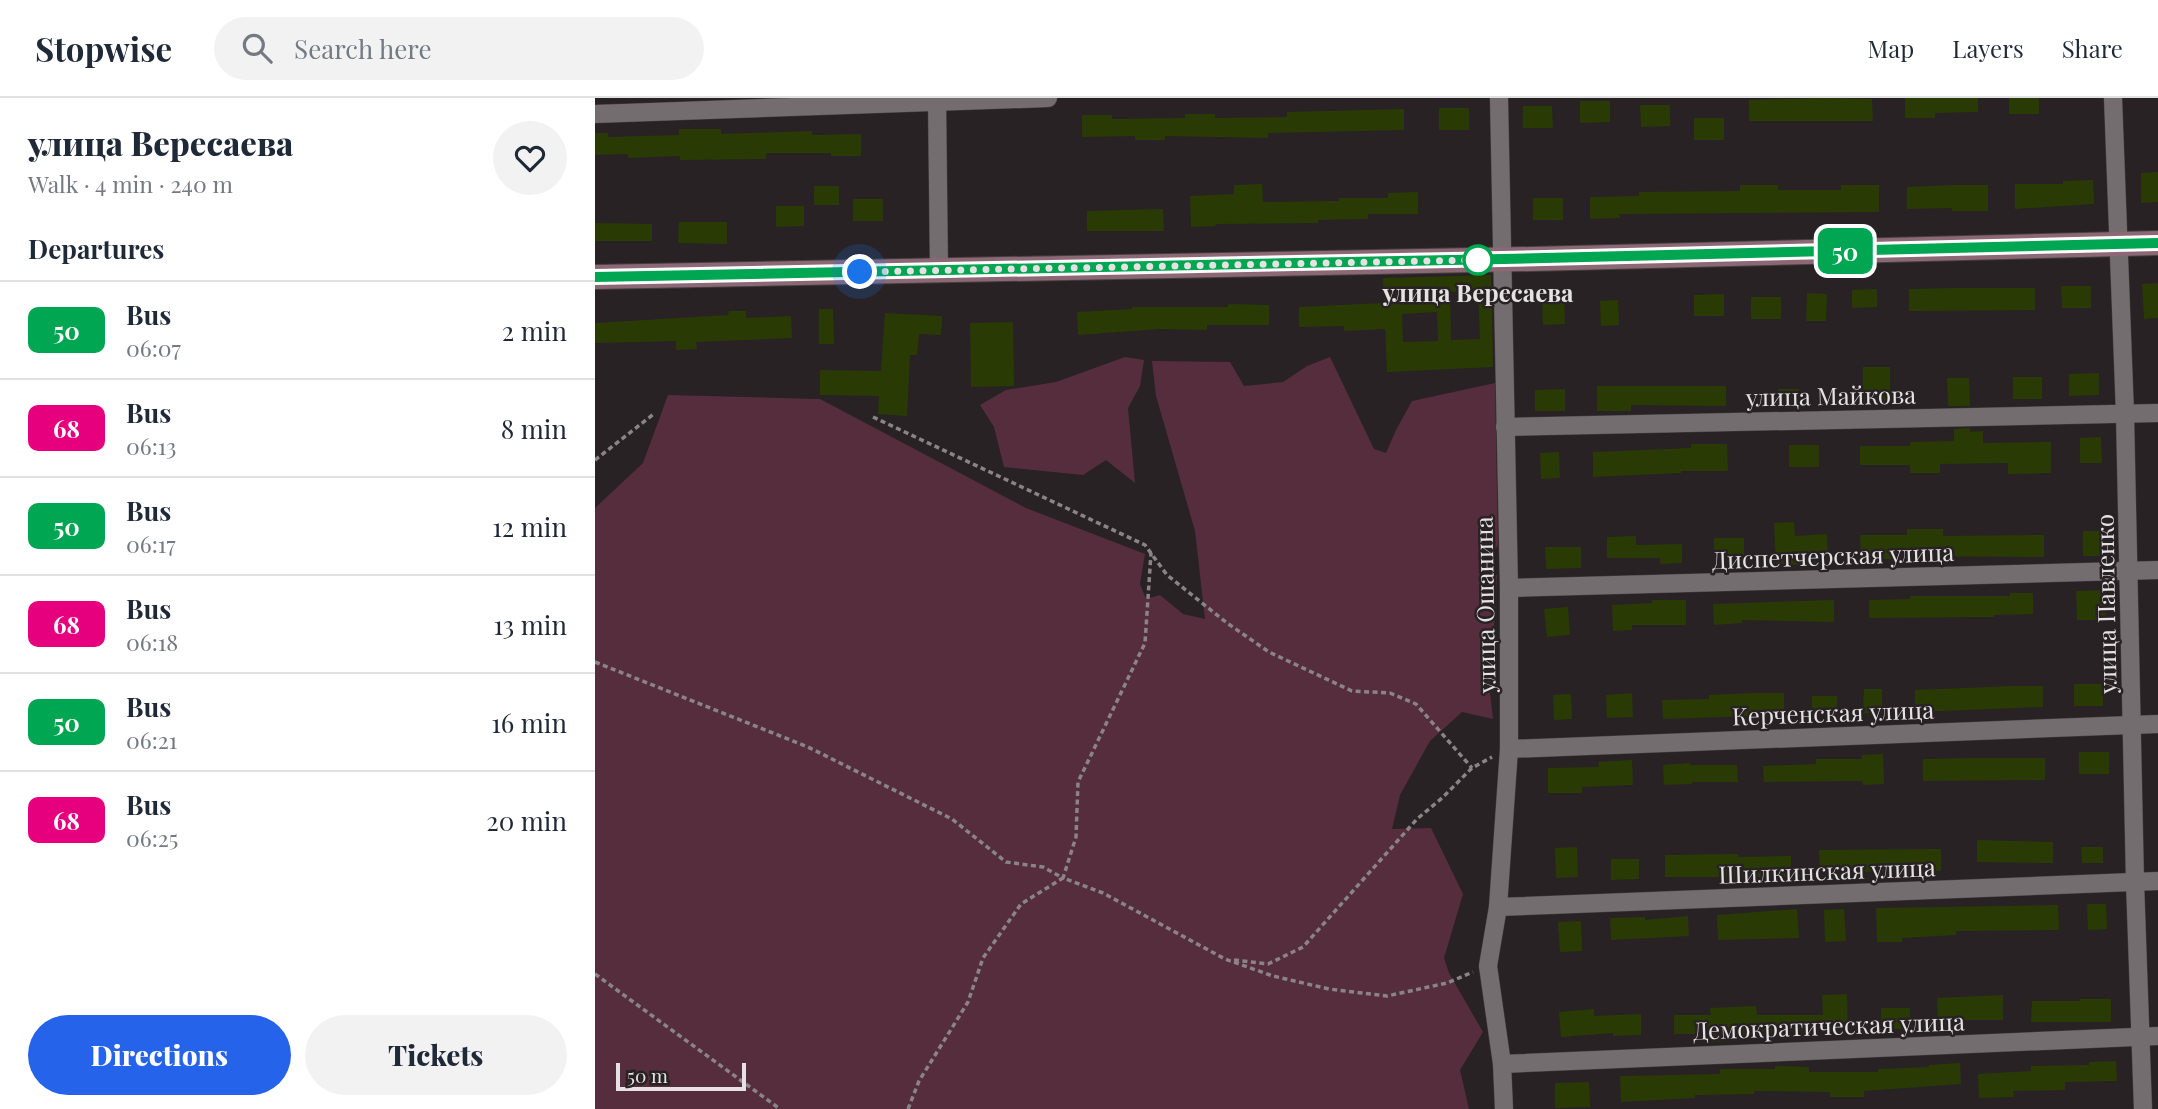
<!DOCTYPE html>
<html lang="en">
<head>
<meta charset="utf-8">
<style>
  :root { --surface:#fff; --page:#f2f2f3; --text:#1f2937; --muted:#747a83; --line:#e0e1e3; --accent:#2563eb }
  body { margin:0; font-family:"Playfair Display",serif; background:var(--page); color:var(--text); height:100vh; display:flex; flex-direction:column; font-size:26px; white-space:nowrap }
  * { box-sizing:border-box; margin:0 }
  p { font-size:23px; color:var(--muted) }
  .icon { flex:none; width:38px; height:38px; fill:none; stroke:currentColor; stroke-width:2; stroke-linecap:round; stroke-linejoin:round }
  .map { position:relative; flex:1; overflow:hidden }
  .sheet { display:flex; flex-direction:column; background:var(--surface); width:595px }
  .sheet>* { flex:none }
  .badge { padding:0 14px; border-radius:10px; font-size:24px; line-height:46px }
  .scale { position:absolute; left:21px; bottom:18px; width:130px; box-sizing:border-box; padding-left:7px; border:4px solid #e6e2e3; border-top:0; font-size:19px; line-height:24px; white-space:nowrap; color:#e6e2e3; -webkit-text-stroke:5px #282224; paint-order:stroke }
  .you { position:absolute; width:35px; height:35px; margin:-18px; border:5px solid #fff; border-radius:50%; background:#1a73e8; box-shadow:0 0 0 10px #1a73e833 }
  .map>.badge { position:absolute; translate:-50% -50%; box-shadow:0 0 0 4px #fff }
  h2 { padding:0 28px; font-size:26px; line-height:63px }
  .round { display:grid; place-items:center; flex:none; width:74px; height:74px; border-radius:37px; background:var(--page) }
  .overview { display:flex; align-items:center; justify-content:space-between; height:119px; padding:0 28px }
  h1 { font-size:33px; font-weight:800; line-height:52px }
  .button { display:flex; gap:14px; margin-top:auto; padding:14px 28px }
  .button a { flex:1; height:80px; border-radius:42px; background:var(--accent); color:#fff; font-size:28px; font-weight:800; line-height:80px; text-align:center }
  .button a+a { background:var(--page); color:var(--text) }
  ul { padding:0; list-style:none }
  li { display:flex; align-items:center; gap:21px; height:98px; padding:0 28px; border-top:2px solid var(--line) }
  li div { flex:1 }
  li b { display:block; font-size:26px }
  li em { font-style:normal }
  li .badge { min-width:77px; font-weight:700; text-align:center }
  header { display:flex; align-items:center; gap:42px; box-sizing:border-box; height:98px; padding:0 35px; background:var(--surface); border-bottom:2px solid var(--line) }
  header strong { font-size:33px }
  nav { display:flex; gap:38px; margin-inline-start:auto; font-size:24px }
  .search { width:490px; height:63px; background:var(--page); display:flex; align-items:center; gap:18px; box-sizing:border-box; padding:0 24px; border-radius:38px; color:var(--muted); font-size:26px }
  main { display:flex; flex:1; min-height:0 }
  .map>svg:first-child { display:block }
  .green { fill:#562d3c }
  .building { fill:#2a3a05; fill-rule:evenodd }
  .lines { fill:none; stroke-linecap:round; stroke-linejoin:round }
  .street-casing { stroke:#443f40; stroke-width:19 }
  .secondary-casing { stroke:#443f40; stroke-width:26 }
  .path { stroke:#898485; stroke-width:3.5; stroke-dasharray:5 3.5; stroke-linecap:butt }
  .street { stroke:#746d6f; stroke-width:18 }
  .secondary { stroke:#8c6875; stroke-width:24 }
  .line-casing { stroke:#fff; stroke-width:16 }
  .line { stroke:#00a651; stroke-width:10 }
  .walk { stroke:#e6e2e3; stroke-width:7; stroke-dasharray:0 12.6 }
  .stop-dot { fill:#fff; stroke:#00a651; stroke-width:3.5 }
  .labels { text-anchor:middle; dominant-baseline:central; stroke-width:5; stroke-linejoin:round; paint-order:stroke }
  .stop-label { font-size:24px; font-weight:bold; fill:#e6e2e3; stroke:#282224 }
  .street-label { font-size:24px; fill:#e6e2e3; stroke:#282224 }
</style>
</head>
<body>
<header>
<strong>Stopwise</strong>
<div class="search"><svg class="icon" aria-label="search" viewBox="0 0 24 24"><circle cx="10" cy="10" r="6"/><path d="M15 15l6 6"/></svg>Search here</div>
<nav><a>Map</a><a>Layers</a><a>Share</a></nav>
</header>
<main>
<section class="sheet">
<div class="overview"><div><h1>улица Вересаева</h1><p>Walk · 4 min · 240 m</p></div><a class="round"><svg class="icon" aria-label="heart" viewBox="0 0 24 24"><path d="M12 20l-8-8c-3-5 5-10 8-4 3-6 11-1 8 4z"/></svg></a></div>
<h2>Departures</h2>
<ul>
<li><span class="badge" style="background:#00a651;color:#fff">50</span><div><b>Bus</b><p>06:07</p></div><em>2 min</em></li>
<li><span class="badge" style="background:#e6007e;color:#fff">68</span><div><b>Bus</b><p>06:13</p></div><em>8 min</em></li>
<li><span class="badge" style="background:#00a651;color:#fff">50</span><div><b>Bus</b><p>06:17</p></div><em>12 min</em></li>
<li><span class="badge" style="background:#e6007e;color:#fff">68</span><div><b>Bus</b><p>06:18</p></div><em>13 min</em></li>
<li><span class="badge" style="background:#00a651;color:#fff">50</span><div><b>Bus</b><p>06:21</p></div><em>16 min</em></li>
<li><span class="badge" style="background:#e6007e;color:#fff">68</span><div><b>Bus</b><p>06:25</p></div><em>20 min</em></li>
</ul>
<div class="button"><a>Directions</a><a>Tickets</a></div>
</section>
<div class="map">
<svg width="1563" height="1011" viewBox="0 0 1563 1011">
  <rect width="100%" height="100%" fill="#282224"/>
  <g class="green">
    <path d="M530,259L549,262L545,288L533,310L540,385L511,362L488,377L409,369L399,329L385,307L411,292L461,284Z"/>
    <path d="M735,259L779,351L791,355L801,332L817,303L900,285L903,447L889,469L902,477L895,594L898,621L867,614L835,643L805,697L797,731L836,730L868,796L849,860L854,875L888,934L865,972L874,1011H0V410L48,365L73,297L225,301L431,410L550,456L545,486L551,501L565,497L588,516L610,521L600,433L561,298L557,263L635,264L649,288L688,284L712,268Z"/>
  </g>
  <g class="building">
    <path d="M1232,0L1277,1L1278,23H1154V2Z"/>
    <path d="M1310,0H1383V14L1340,15V20H1310Z"/>
    <rect x="1414" y="0" width="30" height="16"/>
    <path d="M985,3H1015V24L985,25Z"/>
    <path d="M1045,7H1075V28L1046,29Z"/>
    <path d="M928,8H957L958,30H928Z"/>
    <rect x="844" y="10" width="30" height="22"/>
    <path d="M809,11V32L673,35V40L570,38V42H540V38L487,39V17H517V21L590,20V16H620V20L692,19V14Z"/>
    <rect x="1099" y="20" width="30" height="22"/>
    <path d="M84,31H126V36L217,33V37L266,36V58H236V55H171V61L85,62V58L33,60V56L0,57V35H13V39L84,37Z"/>
    <path d="M1563,74V104L1546,105V75Z"/>
    <path d="M1498,82L1499,106L1420,111V86H1468V83Z"/>
    <path d="M667,86L668,104L744,103V100H793V95L823,94V116H773V121L723,122V125L620,126L621,128L596,129L595,98L639,96V87Z"/>
    <path d="M1145,87H1183V92H1246V87H1284V114L1024,116L1025,120L995,121V99L1044,98V94L1145,93Z"/>
    <path d="M1357,87H1393V113H1357V110L1312,111V89Z"/>
    <rect x="219" y="88" width="25" height="19"/>
    <rect x="938" y="100" width="30" height="22"/>
    <rect x="258" y="101" width="30" height="22"/>
    <path d="M181,108H209V128L181,129Z"/>
    <path d="M568,111L569,133H492V113Z"/>
    <path d="M84,124H132V146L83,145Z"/>
    <path d="M0,125L57,126V143H0Z"/>
    <path d="M896,177L898,269L792,274L790,231L749,233V228L704,229V209L789,205L788,180ZM883,192L885,241L856,242L855,194ZM842,214L843,243L808,244L807,216Z"/>
    <path d="M1563,185V220L1549,221L1547,186Z"/>
    <path d="M1466,188H1496V210H1467Z"/>
    <path d="M1362,190H1440V212L1314,213V191Z"/>
    <path d="M1282,191V209L1257,210V192Z"/>
    <path d="M1212,195L1232,196L1231,223H1211Z"/>
    <path d="M1129,196V218H1099V197Z"/>
    <path d="M969,197L970,226L948,227L947,198Z"/>
    <rect x="1156" y="199" width="30" height="22"/>
    <path d="M1023,202L1024,227L1006,228L1005,203Z"/>
    <path d="M633,206L674,207V227H612V232L565,231L483,237L482,214L537,211V209H633Z"/>
    <path d="M224,211H238L239,246H224Z"/>
    <path d="M134,213H151V220L196,218L197,240L101,244L102,251L81,252V243L0,245V225L133,217Z"/>
    <path d="M290,215L347,218L346,237L324,236L322,257H315L312,318L283,316L284,298L225,297V272L286,273Z"/>
    <path d="M418,224L419,288L376,289L375,225Z"/>
    <rect x="1268" y="269" width="27" height="37"/>
    <path d="M1504,275V297L1474,298V276Z"/>
    <rect x="1418" y="279" width="29" height="22"/>
    <path d="M1352,280H1374L1375,308H1353Z"/>
    <path d="M1002,288H1131V308L1036,307V313H1002Z"/>
    <path d="M970,291V313H940V292Z"/>
    <path d="M1183,291H1204L1205,306L1183,307Z"/>
    <path d="M1375,330V334L1388,333V345L1456,344V375L1413,376V365L1345,366V375H1315V367H1265V348H1315V344L1359,343V331Z"/>
    <path d="M1506,339L1507,365H1485V340Z"/>
    <path d="M1096,346H1132L1133,373H1086V375L998,379V354L1096,350Z"/>
    <rect x="1194" y="347" width="30" height="22"/>
    <path d="M964,354L965,380L946,381L945,355Z"/>
    <path d="M1199,424L1200,438L1232,436L1233,465L1181,468L1179,425Z"/>
    <path d="M1312,431H1348V438L1449,437V459L1298,458V461H1266L1265,437H1312Z"/>
    <rect x="1488" y="433" width="18" height="25"/>
    <path d="M1041,438V447L1087,446V465L1065,466V460H1012V439Z"/>
    <path d="M1119,440H1149V461L1119,462Z"/>
    <path d="M950,449H986V470L951,471Z"/>
    <path d="M1511,492V522H1482L1481,493Z"/>
    <path d="M1415,495H1438V516L1399,517V519L1274,520V502L1315,501V498H1415Z"/>
    <path d="M1057,502H1091V527H1037V532L1018,533L1017,507L1057,505Z"/>
    <path d="M1239,502V524L1147,522V525L1119,527L1118,506Z"/>
    <path d="M973,509L975,537L952,539L949,511Z"/>
    <rect x="1479" y="586" width="29" height="22"/>
    <path d="M1419,588H1448V609L1320,614V592Z"/>
    <path d="M1269,591H1287V616L1268,615Z"/>
    <path d="M1037,595L1038,619L1012,620L1011,597Z"/>
    <path d="M1159,595H1189V617L1068,621L1067,602L1114,601V597Z"/>
    <path d="M976,596L977,621L959,622L958,597Z"/>
    <rect x="1217" y="598" width="25" height="18"/>
    <rect x="1484" y="654" width="30" height="22"/>
    <path d="M1288,656L1289,686L1268,687L1267,683L1169,684L1168,668L1221,666V661H1267V657Z"/>
    <path d="M1375,660H1450V682L1328,683V661Z"/>
    <path d="M1037,662L1038,687L987,689V695H953V670L1004,669L1003,664Z"/>
    <path d="M1095,665V667H1142L1143,684H1097V686L1069,687L1068,667Z"/>
    <path d="M1382,742L1458,744V765L1382,764Z"/>
    <path d="M982,749L983,779L961,780L960,750Z"/>
    <path d="M1486,749H1508V765H1487Z"/>
    <path d="M1346,751V773L1225,774L1224,752Z"/>
    <path d="M1143,756V759L1196,758V779H1070V757Z"/>
    <path d="M1016,761H1044V781L1016,782Z"/>
    <path d="M1492,806H1511L1512,831L1493,832Z"/>
    <path d="M1463,807L1464,832L1361,833V837L1307,840V844H1282L1281,810Z"/>
    <path d="M1202,811L1204,840L1123,842L1122,817Z"/>
    <path d="M1249,811L1251,843L1230,844L1229,812Z"/>
    <path d="M1093,818L1094,838L1016,842L1015,820L1050,819V822Z"/>
    <path d="M986,823L987,853L965,854L963,824Z"/>
    <path d="M1252,896L1253,931L1163,935V941L1117,944V936H1079V917H1116L1115,910L1161,908L1162,917H1228L1227,897Z"/>
    <path d="M1408,897V922H1368V926L1343,927L1342,900Z"/>
    <path d="M1485,901H1516V924H1436L1437,903H1485Z"/>
    <rect x="1286" y="910" width="29" height="21"/>
    <path d="M999,911V918L1046,916V937L1018,938V935L966,939L964,914Z"/>
    <path d="M1521,963L1522,983L1470,984V992L1418,993L1419,999L1384,1000L1383,976L1436,973V968L1494,967V964Z"/>
    <path d="M1365,965L1366,986L1269,993V999H1235V994L1159,993V996L1100,997V1000L1026,1004L1025,978L1125,976V971H1180V968L1214,969V974H1283V971L1334,969V967Z"/>
    <path d="M994,984L995,1009L960,1010V985Z"/>
  </g>
  <g class="lines">
    <g class="street-casing">
      <g id="street">
        <path d="M342,0L344,172"/>
        <path d="M904,0L914,490V651L903,809L893,868L907,966L909,1011"/>
        <path d="M1518,0L1530,316L1540,784L1548,1011"/>
        <path d="M0,16L453,0"/>
        <path d="M910,329L1563,315"/>
        <path d="M914,490L1563,472"/>
        <path d="M914,651L1563,626"/>
        <path d="M903,809L1563,783"/>
        <path d="M907,966L1563,938"/>
      </g>
    </g>
    <g class="secondary-casing">
      <path id="secondary" d="M0,179L936,161L1563,145"/>
    </g>
    <g class="path">
      <path d="M278,319L550,447L572,477L632,525L674,554L757,593L795,595L821,606L877,670"/>
      <path d="M0,362L60,315"/>
      <path d="M0,564L213,649L357,721L411,764L448,769L468,780L481,739L483,684L550,545L556,455"/>
      <path d="M639,862L673,866L708,849L822,721L847,700L877,670L897,659"/>
      <path d="M0,876L185,1011"/>
      <path d="M313,1011L324,983L373,904L388,860L426,806L468,780L508,795L630,861L678,878L734,891L792,898L852,885L878,874"/>
    </g>
    <use href="#street" class="street"/>
    <use href="#secondary" class="secondary"/>
  </g>
  <g class="lines">
    <g class="line-casing">
      <path id="line" d="M0,179L908,161L1563,145"/>
    </g>
    <use href="#line" class="line"/>
    <path class="walk" d="M265,174L887,162H883"/>
  </g>
  <circle class="stop-dot" cx="883" cy="162" r="14"/>
  <g class="labels">
    <g class="stop-label">
      <text x="883" y="194">улица Вересаева</text>
    </g>
    <g class="street-label">
      <text transform="translate(1236 297) rotate(-1)">улица Майкова</text>
      <text transform="translate(1238 457) rotate(-2)">Диспетчерская улица</text>
      <text transform="translate(1510 506) rotate(-91)">улица Павленко</text>
      <text transform="translate(889 507) rotate(-91)">улица Ошанина</text>
      <text transform="translate(1238 614) rotate(-2)">Керченская улица</text>
      <text transform="translate(1232 772) rotate(-2)">Шилкинская улица</text>
      <text transform="translate(1234 927) rotate(-2)">Демократическая улица</text>
    </g>
  </g>
</svg>
<div class="scale">50 m</div>
<div class="you" style="left:265px;top:174px"></div>
<b class="badge" style="left:1250px;top:153px;background:#00a651;color:#fff">50</b>
</div>
</main>
</body>
</html>
